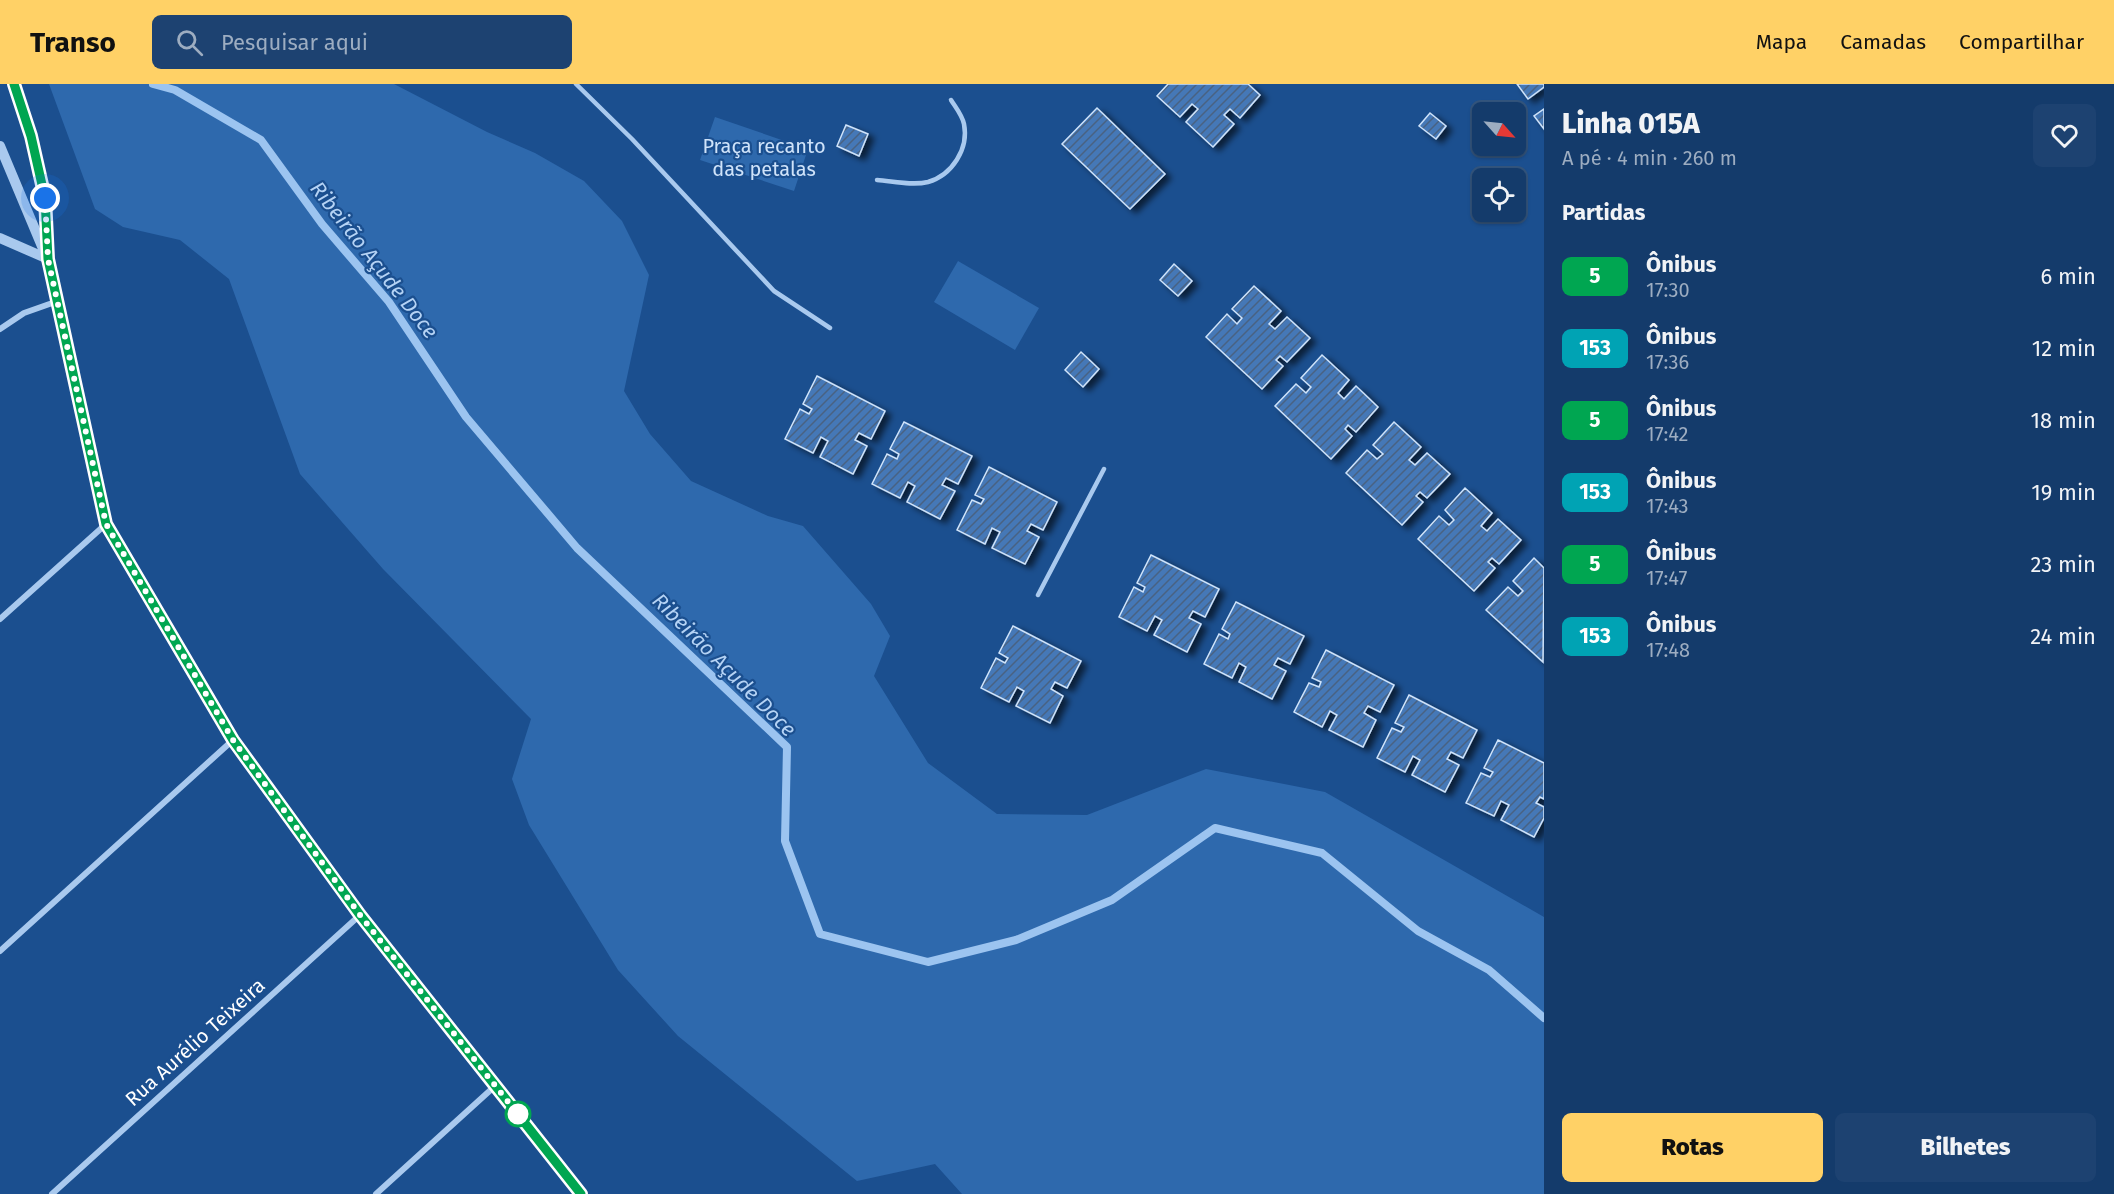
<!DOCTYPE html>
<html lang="pt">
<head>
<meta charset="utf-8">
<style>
  :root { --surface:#143b6b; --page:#1d4271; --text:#f1f3f6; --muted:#9dadc1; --line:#33557e; --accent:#ffd166 }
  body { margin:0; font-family:"Fira Sans",sans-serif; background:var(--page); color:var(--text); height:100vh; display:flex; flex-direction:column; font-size:22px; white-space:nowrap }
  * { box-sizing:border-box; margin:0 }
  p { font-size:20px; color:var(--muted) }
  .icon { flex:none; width:33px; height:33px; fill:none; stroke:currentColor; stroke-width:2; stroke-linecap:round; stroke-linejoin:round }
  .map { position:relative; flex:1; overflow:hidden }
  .drawer { display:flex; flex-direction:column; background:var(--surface); width:570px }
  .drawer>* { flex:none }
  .badge { padding:0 12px; border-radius:9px; font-size:21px; line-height:39px }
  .needle { width:39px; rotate:117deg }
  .tools { position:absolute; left:1472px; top:18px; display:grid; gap:12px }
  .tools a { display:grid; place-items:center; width:54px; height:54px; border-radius:9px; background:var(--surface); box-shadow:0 2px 4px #0004,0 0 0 2px var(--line); font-size:30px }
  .you { position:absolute; width:30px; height:30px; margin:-15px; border:4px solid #fff; border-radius:50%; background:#1a73e8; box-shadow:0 0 0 9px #1a73e833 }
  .map>.badge { position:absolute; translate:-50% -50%; box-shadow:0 0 0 3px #fff }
  h2 { padding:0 18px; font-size:22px; line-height:54px }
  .round { display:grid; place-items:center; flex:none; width:63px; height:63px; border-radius:9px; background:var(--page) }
  .head { display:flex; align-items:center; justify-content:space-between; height:102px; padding:0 18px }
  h1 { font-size:28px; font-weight:800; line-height:45px }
  .primary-button { display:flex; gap:12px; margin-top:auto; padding:12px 18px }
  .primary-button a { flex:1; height:69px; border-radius:9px; background:var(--accent); color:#111; font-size:24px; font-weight:800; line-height:69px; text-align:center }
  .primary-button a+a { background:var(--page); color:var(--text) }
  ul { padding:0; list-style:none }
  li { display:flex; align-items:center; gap:18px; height:72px; padding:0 18px }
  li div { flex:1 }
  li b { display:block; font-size:22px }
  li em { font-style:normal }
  li .badge { min-width:66px; font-weight:700; text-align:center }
  header { display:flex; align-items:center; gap:36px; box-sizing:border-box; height:84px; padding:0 30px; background:var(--accent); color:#111 }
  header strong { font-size:28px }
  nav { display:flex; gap:33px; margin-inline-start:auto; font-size:21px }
  .search { width:420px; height:54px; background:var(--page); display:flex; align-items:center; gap:15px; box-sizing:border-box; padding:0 21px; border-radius:9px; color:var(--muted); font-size:22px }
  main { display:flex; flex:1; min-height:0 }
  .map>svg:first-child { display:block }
  .park { fill:#2e69ad }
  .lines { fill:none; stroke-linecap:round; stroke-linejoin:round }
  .stream { stroke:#9cc4f0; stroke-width:8 }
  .building { fill:url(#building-hatch); stroke:#cfe3fa; stroke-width:1.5; filter:url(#shadow) }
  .service { stroke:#a9c9ee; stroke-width:4.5 }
  .minor { stroke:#a9c9ee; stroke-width:6 }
  .tertiary { stroke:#a9c9ee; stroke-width:10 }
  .line-casing { stroke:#fff; stroke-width:14 }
  .line { stroke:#00a651; stroke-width:9 }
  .walk { stroke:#fff; stroke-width:6; stroke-dasharray:0 10.8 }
  .stop-dot { fill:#fff; stroke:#00a651; stroke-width:3 }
  .labels { text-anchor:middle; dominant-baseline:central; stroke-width:4.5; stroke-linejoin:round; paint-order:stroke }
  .park-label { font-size:20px; fill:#cfe3fa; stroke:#1b4f8f }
  .street-label { font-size:20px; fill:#fff; stroke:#1b4f8f }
  .water-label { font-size:21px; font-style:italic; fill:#b5d3f5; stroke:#1b4f8f }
</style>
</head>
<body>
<header>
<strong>Transo</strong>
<div class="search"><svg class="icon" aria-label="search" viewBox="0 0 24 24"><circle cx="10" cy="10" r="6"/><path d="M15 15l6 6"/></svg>Pesquisar aqui</div>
<nav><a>Mapa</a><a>Camadas</a><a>Compartilhar</a></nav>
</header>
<main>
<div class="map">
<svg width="1544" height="1110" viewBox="0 0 1544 1110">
  <defs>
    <pattern id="building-hatch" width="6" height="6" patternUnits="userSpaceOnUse" patternTransform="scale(1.5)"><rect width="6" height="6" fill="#4478b7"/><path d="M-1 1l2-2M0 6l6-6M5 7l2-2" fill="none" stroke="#486282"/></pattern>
    <filter id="shadow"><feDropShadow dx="6" dy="4" stdDeviation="3" flood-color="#0009"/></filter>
  </defs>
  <rect width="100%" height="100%" fill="#1b4f8f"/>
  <g class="park">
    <path d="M49,0H394L487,48L535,69L584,97L622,137L649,191L624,307L650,350L691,397L768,432L803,442L871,520L890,552L874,592L928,679L997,730L1087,731L1206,685L1325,708L1544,833V1110H962L935,1080L857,1097L678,952L618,886L529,741L512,695L531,635L383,485L300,390L229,195L180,156L123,143L95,125Z"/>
    <path d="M715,33L808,65L794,107L700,76Z"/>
    <path d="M958,177L1039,224L1015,266L934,218Z"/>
  </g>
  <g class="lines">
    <path class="stream" d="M153,0L175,6L261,56L322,140L389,218L466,333L577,464L787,663L785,757L820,850L928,878L1016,856L1112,816L1215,744L1322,769L1418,847L1489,886L1544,934"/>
  </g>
  <g class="building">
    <path d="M1168,0H1248L1260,11L1240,34L1230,25L1224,31L1234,40L1213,63L1186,38L1198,25L1192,20L1180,33L1157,12Z"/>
    <path d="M1517,0H1544V3L1528,15Z"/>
    <path d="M1097,24L1165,90L1130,125L1062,60Z"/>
    <path d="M1544,25V45L1534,32Z"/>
    <path d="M1430,29L1446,42L1436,55L1419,42Z"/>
    <path d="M846,41L868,50L859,72L837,62Z"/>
    <path d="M1174,180L1192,197L1178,212L1160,196Z"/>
    <path d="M1254,202L1281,227L1269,240L1275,245L1287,233L1310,254L1287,278L1280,272L1276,276L1283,282L1262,305L1206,253L1227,230L1237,240L1242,234L1232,225Z"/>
    <path d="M1081,268L1099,285L1083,303L1065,286Z"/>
    <path d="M1322,271L1349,296L1338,309L1344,315L1356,302L1378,323L1356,348L1348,341L1345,345L1352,352L1331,375L1275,322L1296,300L1306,309L1311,303L1301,294Z"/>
    <path d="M817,292L885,327L871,355L859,349L855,356L867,362L853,390L820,373L828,357L821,353L813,369L785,355L800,325L809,330L812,325L803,320Z"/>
    <path d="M904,338L972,372L958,400L946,394L942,401L955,407L940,435L907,418L915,402L908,398L900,414L872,400L887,370L897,375L899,370L890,365Z"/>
    <path d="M1394,338L1421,363L1409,376L1415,381L1427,369L1450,390L1427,414L1420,408L1416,412L1423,418L1402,441L1346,389L1367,366L1377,375L1383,370L1373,361Z"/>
    <path d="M989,383L1057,418L1043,446L1031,440L1027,447L1039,453L1025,480L992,464L1000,448L992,444L985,460L957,446L972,416L981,420L984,415L975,411Z"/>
    <path d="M1465,404L1492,429L1481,442L1487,447L1498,435L1521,456L1499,480L1492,474L1488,478L1495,484L1474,507L1418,455L1439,432L1449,441L1454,436L1445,426Z"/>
    <path d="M1151,471L1219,505L1205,533L1193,527L1189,534L1201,540L1187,568L1154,551L1162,536L1155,532L1147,547L1119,533L1134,503L1143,508L1145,503L1137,499Z"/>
    <path d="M1534,474L1544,484L1543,578L1486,526L1508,503L1518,512L1523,507L1513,497Z"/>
    <path d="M1236,518L1304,552L1290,580L1278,574L1274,581L1286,587L1272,615L1239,598L1246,583L1239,579L1232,594L1204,580L1219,550L1228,555L1230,550L1222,545Z"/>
    <path d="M1013,542L1081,577L1067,604L1055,598L1051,605L1063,612L1050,639L1016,622L1024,607L1017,603L1009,618L981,604L996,574L1005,579L1008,574L999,569Z"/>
    <path d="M1326,566L1394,601L1380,628L1368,622L1364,629L1376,636L1363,663L1329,646L1337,631L1330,627L1322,643L1294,628L1309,599L1319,603L1321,598L1312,594Z"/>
    <path d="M1409,611L1477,646L1463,674L1451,668L1447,675L1459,681L1445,708L1412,691L1420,676L1413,672L1405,688L1377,674L1392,644L1401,648L1404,643L1395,639Z"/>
    <path d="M1498,656L1544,679V715L1540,713L1536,719L1544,723V734L1534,753L1501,736L1509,721L1501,717L1494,732L1466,719L1481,689L1490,693L1493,688L1484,684Z"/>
  </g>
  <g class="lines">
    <g class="service">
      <path d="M576,0L632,55L774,207L830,244"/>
      <path d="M877,96C892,97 912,102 928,98C952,91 969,65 964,40C962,31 956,24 951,16"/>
      <path d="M1038,511L1104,385"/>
    </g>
    <g class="minor">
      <path d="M0,245L24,229L58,217"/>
      <path d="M0,535L106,440"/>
      <path d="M0,867L233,656"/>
      <path d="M52,1110L360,831"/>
      <path d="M376,1110L495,1002"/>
    </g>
    <g class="tertiary">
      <path d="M14,0L31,52L45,114L48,175L106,440L233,656L360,831L581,1110"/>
      <path d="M0,62L44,167"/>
      <path d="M0,154L48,175"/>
    </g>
  </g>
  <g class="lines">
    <g class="line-casing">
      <path id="line" d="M14,0L31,52L45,114L48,175L106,440L233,656L360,831L581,1110"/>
    </g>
    <use href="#line" class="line"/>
    <path class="walk" d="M45,114L48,175L106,440L233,656L360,831L524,1038L518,1030"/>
  </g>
  <circle class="stop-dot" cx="518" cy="1030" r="12"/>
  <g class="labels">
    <g class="park-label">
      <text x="764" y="62">Praça recanto<tspan x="764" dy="23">das petalas</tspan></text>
    </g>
    <g class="street-label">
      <text transform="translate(195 958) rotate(-42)">Rua Aurélio Teixeira</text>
    </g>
    <g class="water-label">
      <text transform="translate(374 176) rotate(52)">Ribeirão Açude Doce</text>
      <text transform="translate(724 581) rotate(45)">Ribeirão Açude Doce</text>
    </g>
  </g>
</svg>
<div class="tools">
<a><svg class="needle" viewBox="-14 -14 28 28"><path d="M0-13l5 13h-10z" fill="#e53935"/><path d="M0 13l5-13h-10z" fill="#9dadc1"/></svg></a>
<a><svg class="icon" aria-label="locate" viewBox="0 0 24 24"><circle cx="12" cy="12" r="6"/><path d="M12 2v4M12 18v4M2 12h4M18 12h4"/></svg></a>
</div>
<div class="you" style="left:45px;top:114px"></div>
</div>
<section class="drawer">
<div class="head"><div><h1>Linha 015A</h1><p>A pé · 4 min · 260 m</p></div><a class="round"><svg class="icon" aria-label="heart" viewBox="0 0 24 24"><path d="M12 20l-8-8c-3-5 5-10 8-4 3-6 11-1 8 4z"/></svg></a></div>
<h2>Partidas</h2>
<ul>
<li><span class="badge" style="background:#00a651;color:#fff">5</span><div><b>Ônibus</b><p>17:30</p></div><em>6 min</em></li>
<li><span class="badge" style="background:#00a3b4;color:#fff">153</span><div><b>Ônibus</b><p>17:36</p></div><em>12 min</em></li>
<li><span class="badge" style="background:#00a651;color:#fff">5</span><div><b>Ônibus</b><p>17:42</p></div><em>18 min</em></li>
<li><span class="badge" style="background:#00a3b4;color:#fff">153</span><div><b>Ônibus</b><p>17:43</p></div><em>19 min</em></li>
<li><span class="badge" style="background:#00a651;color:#fff">5</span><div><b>Ônibus</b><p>17:47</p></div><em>23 min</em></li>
<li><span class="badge" style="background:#00a3b4;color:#fff">153</span><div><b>Ônibus</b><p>17:48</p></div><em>24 min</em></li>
</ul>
<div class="primary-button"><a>Rotas</a><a>Bilhetes</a></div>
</section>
</main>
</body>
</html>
